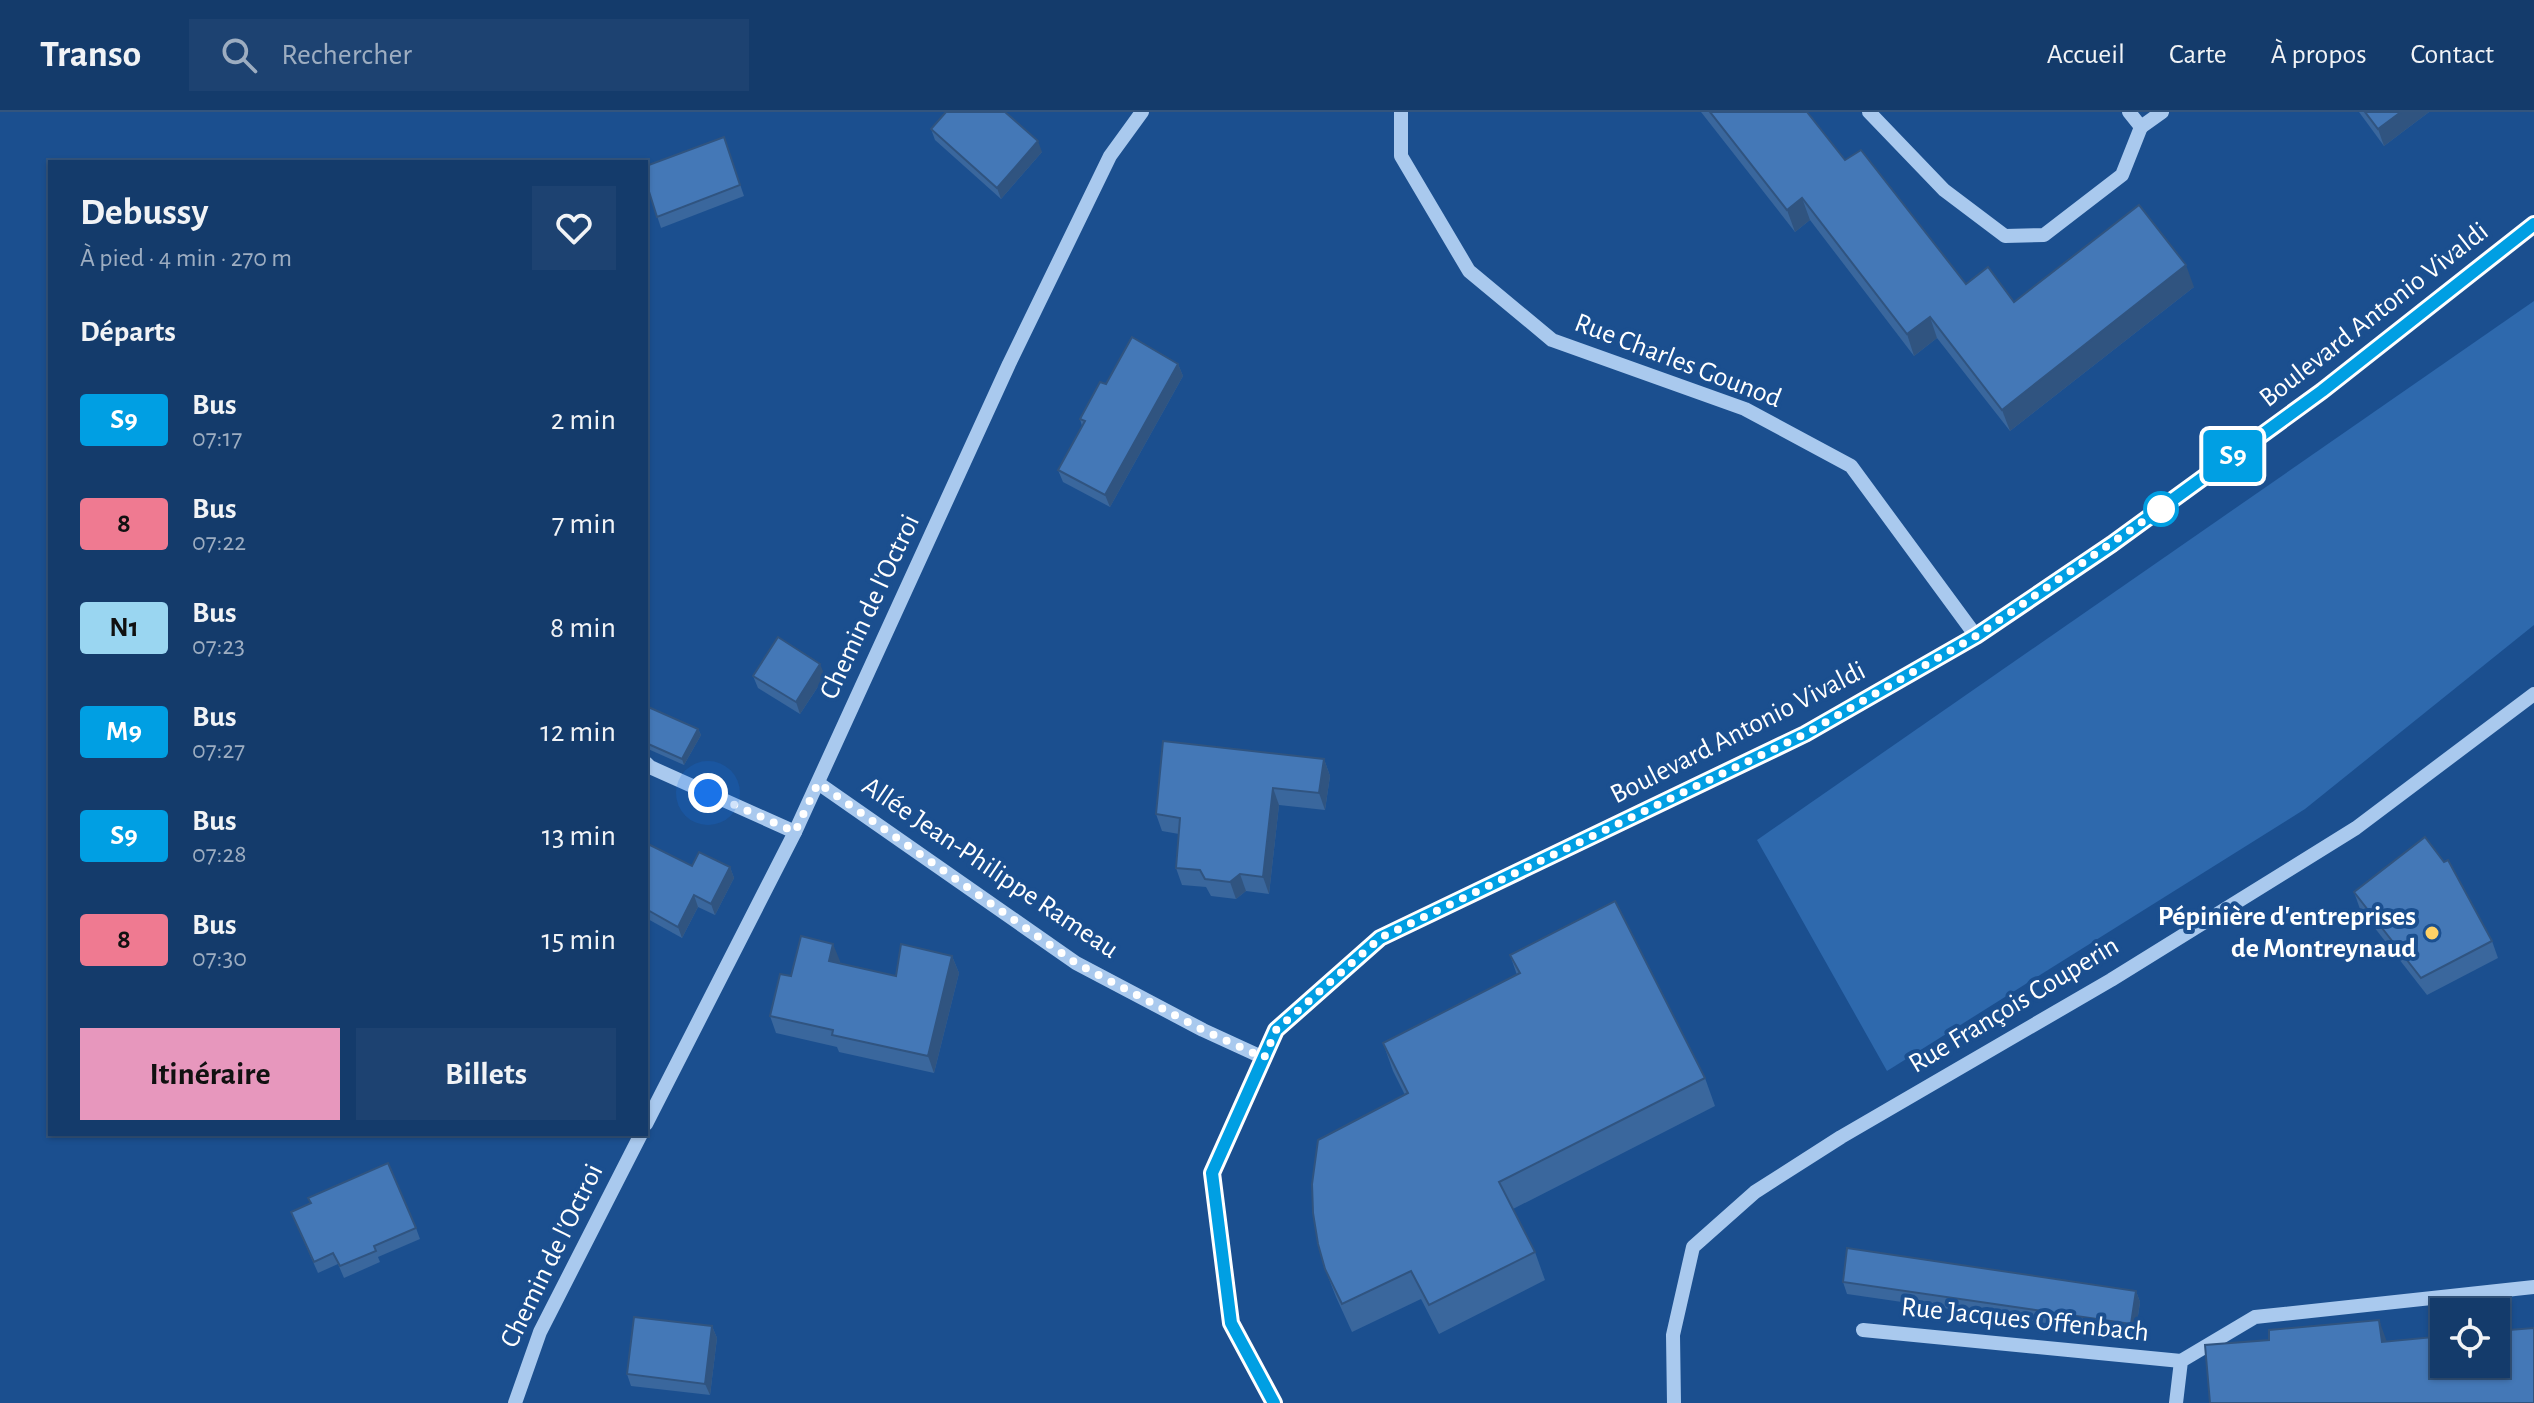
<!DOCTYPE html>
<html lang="fr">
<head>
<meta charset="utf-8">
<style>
  :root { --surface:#143b6b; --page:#1d4271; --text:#f1f3f6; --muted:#9dadc1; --line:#33557e; --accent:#e797bd }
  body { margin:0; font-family:"Alegreya Sans",sans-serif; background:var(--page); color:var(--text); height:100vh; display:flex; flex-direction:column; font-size:30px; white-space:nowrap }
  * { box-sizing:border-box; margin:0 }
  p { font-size:26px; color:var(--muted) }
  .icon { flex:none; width:44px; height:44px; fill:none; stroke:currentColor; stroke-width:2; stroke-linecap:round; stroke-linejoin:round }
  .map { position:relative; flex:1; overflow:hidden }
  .sheet { position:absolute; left:48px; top:48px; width:600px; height:976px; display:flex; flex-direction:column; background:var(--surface); border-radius:0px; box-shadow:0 2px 6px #0004,0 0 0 2px var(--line) }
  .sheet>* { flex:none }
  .badge { padding:0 16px; border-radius:6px; font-size:28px; line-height:52px }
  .fabs { position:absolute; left:2430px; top:1186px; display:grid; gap:16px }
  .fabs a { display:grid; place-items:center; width:80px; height:80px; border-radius:0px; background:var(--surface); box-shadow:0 2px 6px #0004,0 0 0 2px var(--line); font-size:40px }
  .you { position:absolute; width:40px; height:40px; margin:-20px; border:6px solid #fff; border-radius:50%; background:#1a73e8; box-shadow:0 0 0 12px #1a73e833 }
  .map>.badge { position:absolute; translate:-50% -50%; box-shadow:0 0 0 4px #fff }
  h2 { padding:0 32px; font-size:30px; line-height:72px }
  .round { display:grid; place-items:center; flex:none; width:84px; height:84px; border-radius:0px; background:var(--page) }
  .summary { display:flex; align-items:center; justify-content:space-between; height:136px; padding:0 32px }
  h1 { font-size:38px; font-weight:600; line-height:60px }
  .action { display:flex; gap:16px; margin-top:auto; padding:16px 32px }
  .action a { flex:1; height:92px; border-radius:0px; background:var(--accent); color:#111; font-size:32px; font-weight:600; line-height:92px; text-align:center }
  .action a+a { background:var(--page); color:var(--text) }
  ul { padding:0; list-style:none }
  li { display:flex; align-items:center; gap:24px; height:104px; padding:0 32px }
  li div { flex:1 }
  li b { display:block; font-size:30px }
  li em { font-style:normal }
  li .badge { min-width:88px; font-weight:700; text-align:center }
  header { display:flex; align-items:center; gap:48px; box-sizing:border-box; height:112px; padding:0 40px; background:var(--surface); border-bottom:2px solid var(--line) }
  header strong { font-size:38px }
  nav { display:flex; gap:44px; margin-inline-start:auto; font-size:28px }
  .search { width:560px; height:72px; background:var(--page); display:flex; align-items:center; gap:20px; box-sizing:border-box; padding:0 28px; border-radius:0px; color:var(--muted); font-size:30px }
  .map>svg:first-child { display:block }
  .green { fill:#2e69ad }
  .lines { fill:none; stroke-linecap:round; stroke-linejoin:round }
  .minor { stroke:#a9c9ee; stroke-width:14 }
  .wall { fill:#3a679d }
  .shaded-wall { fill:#305480 }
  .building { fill:#4478b7; stroke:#305480; stroke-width:2 }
  .line-casing { stroke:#fff; stroke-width:18 }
  .line { stroke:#009fe3; stroke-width:12 }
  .walk { stroke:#fff; stroke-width:8; stroke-dasharray:0 14.4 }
  .stop-dot { fill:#fff; stroke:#009fe3; stroke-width:4 }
  .poi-dot { fill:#ffd166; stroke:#1b4f8f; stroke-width:3 }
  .labels { text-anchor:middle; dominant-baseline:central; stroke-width:8; stroke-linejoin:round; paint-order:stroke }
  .street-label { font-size:28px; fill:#fff; stroke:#1b4f8f }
  .poi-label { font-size:28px; font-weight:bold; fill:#fff; stroke:#1b4f8f; text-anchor:end }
</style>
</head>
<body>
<header>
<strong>Transo</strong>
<div class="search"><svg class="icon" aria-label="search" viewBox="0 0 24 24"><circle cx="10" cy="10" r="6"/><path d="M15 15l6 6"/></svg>Rechercher</div>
<nav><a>Accueil</a><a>Carte</a><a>À propos</a><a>Contact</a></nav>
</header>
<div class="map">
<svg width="2534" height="1291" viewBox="0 0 2534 1291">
  <rect width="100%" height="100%" fill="#1b4f8f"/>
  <path class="green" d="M2534,189V513L2305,697L1887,959L1757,728Z"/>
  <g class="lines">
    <g class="minor">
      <path d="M1401,0V44L1469,159L1552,228L1745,297L1851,354L1976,524"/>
      <path d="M1869,0L1944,78L2005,124L2044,123L2122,63L2141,15"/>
      <path d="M2129,0L2141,15"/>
      <path d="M2141,15L2162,0"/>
      <path d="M646,651L650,655L795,720"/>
      <path d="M818,671L1076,851L1203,918L1264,946"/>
      <path d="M646,1012L795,720L1009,252L1110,44L1142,0"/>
      <path d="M1863,1218L2181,1249"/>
      <path d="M515,1291L540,1220L641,1022"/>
      <path d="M1274,1291L1231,1211L1212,1061L1276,918L1380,826L1805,622L1976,524L2112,432L2322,279L2534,112"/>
      <path d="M1674,1291L1673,1223L1693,1135L1755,1080L1841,1025L2111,868L2356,716L2534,582"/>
      <path d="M2176,1291L2181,1249L2255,1205L2534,1175"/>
    </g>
  </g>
  <g class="wall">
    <path d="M1701,0H1807L1845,48L1966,172L2014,190L2194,175L2010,319L1937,226L1914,244L1810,108L1795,120Z"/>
    <path d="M2359,0H2429L2384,34Z"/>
    <path d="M931,17L1042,40L1001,87L935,28Z"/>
    <path d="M724,25L744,84L661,116L646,70Z"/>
    <path d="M1178,252L1183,264L1110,395L1063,370L1058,358L1082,314L1080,307L1106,272Z"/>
    <path d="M753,564H825L800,602L758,576Z"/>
    <path d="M646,594L698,617L701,623L684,653L648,637L646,632Z"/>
    <path d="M1324,647L1330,664L1325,698L1279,693L1269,782L1246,779L1236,787L1211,784L1206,775L1182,773L1176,756L1179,722L1162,719L1156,702Z"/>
    <path d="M646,731L692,754L730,755L734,766L715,803L698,795L682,826L646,806Z"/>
    <path d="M2354,780L2492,829L2498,846L2427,883L2360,797Z"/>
    <path d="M1510,843L1705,966L1715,994L1513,1097L1535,1140L1545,1168L1439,1222L1421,1187L1352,1220L1336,1185L1325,1157L1405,983L1393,959L1383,931L1517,863Z"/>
    <path d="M952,844L959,861L934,961L839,940L837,935L776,921L770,904L791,864L840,849L839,852L896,864Z"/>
    <path d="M291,1100L416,1116L420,1127L378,1145L380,1150L344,1166L338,1152L318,1161Z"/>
    <path d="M1843,1170L2136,1179L2140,1190L2135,1224L1847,1182Z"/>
    <path d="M712,1214L717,1226L710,1283L631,1274L627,1262Z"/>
  </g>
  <g class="shaded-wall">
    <path d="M2401,0H2429L2384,34L2378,17Z"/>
    <path d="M1038,29L1042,40L1001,87L997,76Z"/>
    <path d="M1802,86L1810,108L1795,120L1787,98Z"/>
    <path d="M2186,153L2194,175L2010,319L2002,298Z"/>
    <path d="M1930,205L1937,226L1914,244L1907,222Z"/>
    <path d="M1178,252L1183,264L1110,395L1105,383Z"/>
    <path d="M820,552L825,564L800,602L796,590Z"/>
    <path d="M698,617L701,623L684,653L682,647Z"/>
    <path d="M1324,647L1330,664L1325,698L1319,681Z"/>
    <path d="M1273,676L1279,693L1269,782L1263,765Z"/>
    <path d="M730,755L734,766L715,803L711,792Z"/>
    <path d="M1240,762L1246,779L1236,787L1230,770Z"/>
    <path d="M694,783L698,795L682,826L678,815Z"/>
    <path d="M833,832L840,849L835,866L829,849Z"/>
    <path d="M952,844L959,861L934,961L928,944Z"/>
    <path d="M2136,1179L2140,1190L2135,1224L2131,1212Z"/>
    <path d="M2379,1208L2387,1230H2382Z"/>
    <path d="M712,1214L717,1226L710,1283L705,1272Z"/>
  </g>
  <g class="building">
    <path d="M946,0H1005L1038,29L997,76L931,17Z"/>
    <path d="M1710,0H1807L1845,48L1861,38L1966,172L1988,155L2014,190L2139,93L2186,153L2002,298L1930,205L1907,222L1802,86L1787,98Z"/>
    <path d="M2365,0H2401L2378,17Z"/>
    <path d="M724,25L740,73L657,105L646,70V54Z"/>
    <path d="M1132,225L1178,252L1105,383L1058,358L1085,309L1080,307L1100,270L1106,272Z"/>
    <path d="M778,525L820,552L796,590L753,564Z"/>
    <path d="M646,594L698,617L682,647L646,631Z"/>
    <path d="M1163,629L1324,647L1319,681L1273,676L1263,765L1240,762L1230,770L1205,767L1200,758L1176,756L1180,706L1156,702Z"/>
    <path d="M2425,725L2444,750L2448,748L2492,829L2421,866L2354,780Z"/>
    <path d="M646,731L692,754L699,740L730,755L711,792L694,783L678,815L646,797Z"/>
    <path d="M1615,789L1705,966L1499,1070L1535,1140L1429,1193L1411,1159L1342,1192L1325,1157L1318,1132L1313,1101L1312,1072L1318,1028L1408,981L1383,931L1520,861L1510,843Z"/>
    <path d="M801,824L833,832L829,849L896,864L901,832L952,844L928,944L832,923L833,918L770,904L780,862L791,864Z"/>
    <path d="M388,1051L416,1116L374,1134L376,1139L340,1154L333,1141L314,1150L291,1100L311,1091L308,1086Z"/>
    <path d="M1847,1136L2136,1179L2131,1212L1843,1170Z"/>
    <path d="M634,1205L712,1214L705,1272L627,1262Z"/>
    <path d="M2379,1208L2382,1230L2444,1224V1252H2496V1219L2534,1216V1291H2210L2205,1233L2269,1228V1218Z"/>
  </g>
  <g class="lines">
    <g class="line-casing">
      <path id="line" d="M1274,1291L1231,1211L1212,1061L1276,918L1380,826L1805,622L1976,524L2112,432L2322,279L2534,112"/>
    </g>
    <use href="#line" class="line"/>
    <path class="walk" d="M708,681L795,720L818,671L1076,851L1203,918L1264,946L1276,918L1380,826L1805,622L1976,524L2161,397"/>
  </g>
  <circle class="stop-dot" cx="2161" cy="397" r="16"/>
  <circle class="poi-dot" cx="2432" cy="821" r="8"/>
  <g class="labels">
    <g class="street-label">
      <text transform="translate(2374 203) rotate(-38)">Boulevard Antonio Vivaldi</text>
      <text transform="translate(1678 249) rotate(21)">Rue Charles Gounod</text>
      <text transform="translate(870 495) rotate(-65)">Chemin de l'Octroi</text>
      <text transform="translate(1738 621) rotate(-27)">Boulevard Antonio Vivaldi</text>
      <text transform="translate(990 756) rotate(34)">Allée Jean-Philippe Rameau</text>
      <text transform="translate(2014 893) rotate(-31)">Rue François Couperin</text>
      <text transform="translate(552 1144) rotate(-64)">Chemin de l'Octroi</text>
      <text transform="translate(2025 1208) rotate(6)">Rue Jacques Offenbach</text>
    </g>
    <g class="poi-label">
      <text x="2416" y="805">Pépinière d'entreprises<tspan x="2416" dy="32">de Montreynaud</tspan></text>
    </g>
  </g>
</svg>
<div class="fabs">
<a><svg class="icon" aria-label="locate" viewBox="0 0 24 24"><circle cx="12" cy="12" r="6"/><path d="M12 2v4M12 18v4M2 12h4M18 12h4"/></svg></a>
</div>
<div class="you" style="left:708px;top:681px"></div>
<b class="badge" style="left:2233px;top:344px;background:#009fe3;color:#fff">S9</b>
<section class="sheet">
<div class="summary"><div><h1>Debussy</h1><p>À pied · 4 min · 270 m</p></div><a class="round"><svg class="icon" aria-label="heart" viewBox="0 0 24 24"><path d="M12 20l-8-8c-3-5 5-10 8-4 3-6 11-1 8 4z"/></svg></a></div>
<h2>Départs</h2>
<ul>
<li><span class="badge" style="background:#009fe3;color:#fff">S9</span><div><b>Bus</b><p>07:17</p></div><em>2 min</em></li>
<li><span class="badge" style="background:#ef7a91;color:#111">8</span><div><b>Bus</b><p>07:22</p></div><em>7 min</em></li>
<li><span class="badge" style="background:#9ad6f1;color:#111">N1</span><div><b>Bus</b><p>07:23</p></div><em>8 min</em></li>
<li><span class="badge" style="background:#009fe3;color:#fff">M9</span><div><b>Bus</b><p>07:27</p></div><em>12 min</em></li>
<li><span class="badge" style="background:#009fe3;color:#fff">S9</span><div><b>Bus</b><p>07:28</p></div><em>13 min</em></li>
<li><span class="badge" style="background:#ef7a91;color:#111">8</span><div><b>Bus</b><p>07:30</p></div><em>15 min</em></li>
</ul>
<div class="action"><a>Itinéraire</a><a>Billets</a></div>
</section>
</div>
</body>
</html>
